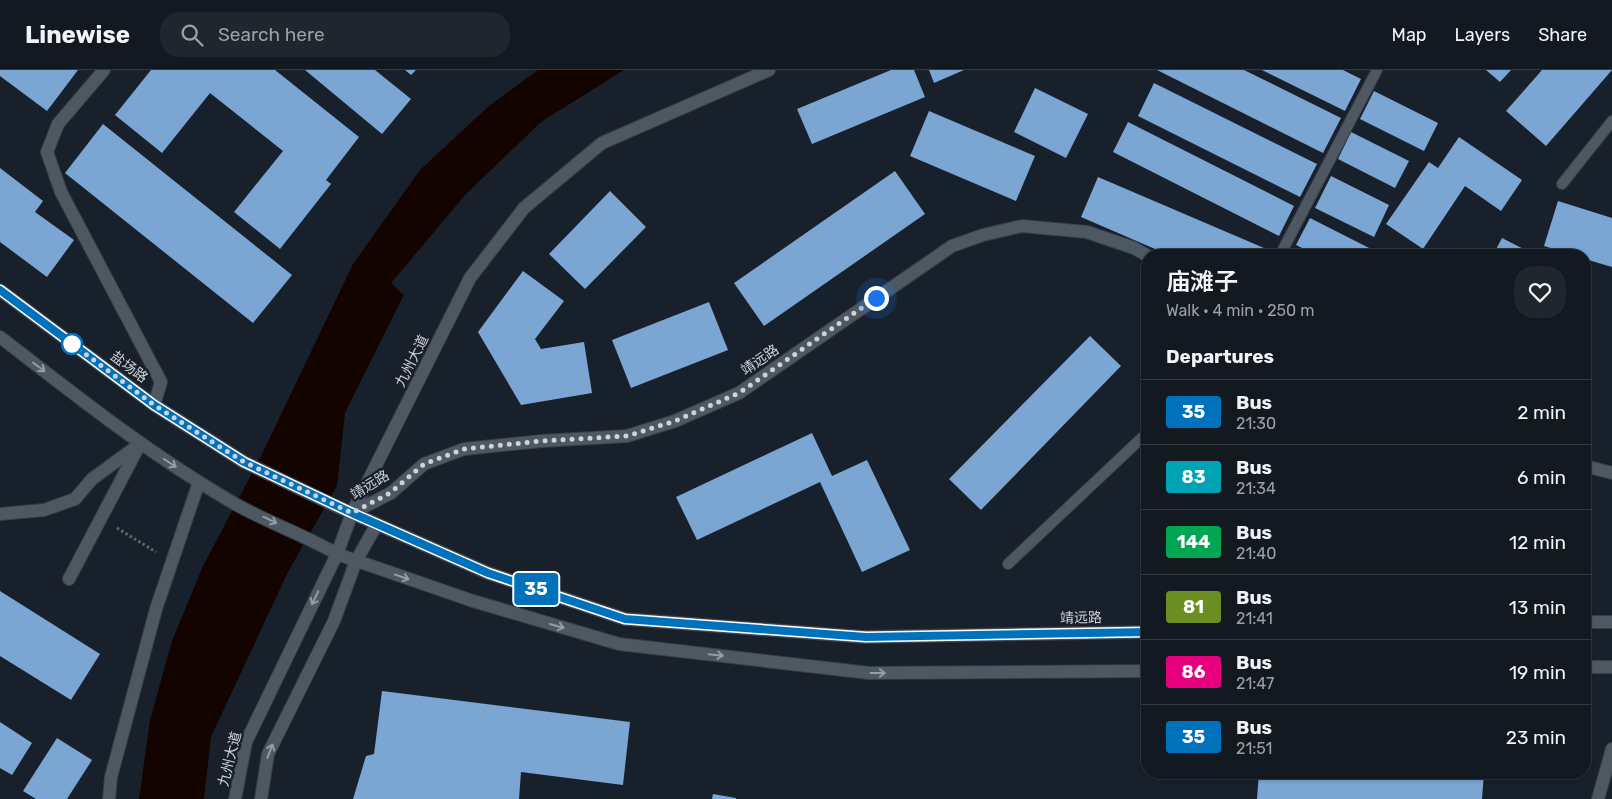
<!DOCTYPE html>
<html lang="en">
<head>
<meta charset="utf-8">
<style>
  :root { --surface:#121920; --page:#1f262d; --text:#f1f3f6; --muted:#9ca0a5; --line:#31383e }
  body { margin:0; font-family:Rubik,"Noto Sans SC",sans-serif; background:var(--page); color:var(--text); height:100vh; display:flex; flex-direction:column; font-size:19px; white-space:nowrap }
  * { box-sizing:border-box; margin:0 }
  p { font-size:16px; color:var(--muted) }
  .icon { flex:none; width:28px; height:28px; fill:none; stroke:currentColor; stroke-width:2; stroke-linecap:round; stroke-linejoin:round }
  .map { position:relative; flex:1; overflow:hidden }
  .side { position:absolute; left:1141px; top:179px; width:450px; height:530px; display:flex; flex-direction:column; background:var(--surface); border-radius:20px; box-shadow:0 1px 4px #0004,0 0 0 1px var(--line) }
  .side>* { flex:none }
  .badge { padding:0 10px; border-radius:4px; font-size:18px; line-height:32px }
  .you { position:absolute; width:25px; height:25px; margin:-12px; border:4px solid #fff; border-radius:50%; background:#1a73e8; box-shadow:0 0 0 8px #1a73e833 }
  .map>.badge { position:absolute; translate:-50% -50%; box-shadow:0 0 0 2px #fff }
  h2 { padding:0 25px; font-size:19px; line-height:45px }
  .round { display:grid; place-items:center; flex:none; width:52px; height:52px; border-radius:20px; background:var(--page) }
  .summary { display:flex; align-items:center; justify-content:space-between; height:85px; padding:0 25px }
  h1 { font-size:24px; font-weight:600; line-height:38px }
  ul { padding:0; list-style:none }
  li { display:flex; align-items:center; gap:15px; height:65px; padding:0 25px; border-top:1px solid var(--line) }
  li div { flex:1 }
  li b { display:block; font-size:19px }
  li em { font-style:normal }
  li .badge { min-width:55px; font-weight:700; text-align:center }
  header { display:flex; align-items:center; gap:30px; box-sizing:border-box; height:70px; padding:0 25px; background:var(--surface); border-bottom:1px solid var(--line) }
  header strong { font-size:24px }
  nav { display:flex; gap:28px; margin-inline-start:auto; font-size:18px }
  .search { width:350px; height:45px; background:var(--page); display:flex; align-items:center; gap:12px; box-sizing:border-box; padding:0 18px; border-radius:20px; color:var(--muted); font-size:19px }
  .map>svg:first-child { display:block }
  .water { fill:#130400 }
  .building { fill:#7ba5d2 }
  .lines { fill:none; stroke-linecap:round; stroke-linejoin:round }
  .lane-casing { stroke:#383e46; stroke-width:12 }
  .street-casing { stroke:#383e46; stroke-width:14 }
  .secondary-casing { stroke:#383e46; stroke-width:14 }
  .path { stroke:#5e666f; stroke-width:3; stroke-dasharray:2.5 2.5; stroke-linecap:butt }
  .lane { stroke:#4e5863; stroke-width:10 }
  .street { stroke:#4e5863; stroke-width:12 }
  .secondary { stroke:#4e5863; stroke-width:12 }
  .oneway { stroke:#949ca4 }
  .line-casing { stroke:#fff; stroke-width:11 }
  .line { stroke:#0072bc; stroke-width:8 }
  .walk { stroke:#cdd3d9; stroke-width:5; stroke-dasharray:0 9 }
  .stop-dot { fill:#fff; stroke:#0072bc; stroke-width:2.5 }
  .labels { text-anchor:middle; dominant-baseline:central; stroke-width:5; stroke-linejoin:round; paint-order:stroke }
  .street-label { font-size:14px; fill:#cdd3d9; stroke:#18212b }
</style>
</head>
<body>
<header>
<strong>Linewise</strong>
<div class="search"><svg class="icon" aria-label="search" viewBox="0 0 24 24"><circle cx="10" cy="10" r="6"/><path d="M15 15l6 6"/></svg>Search here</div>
<nav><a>Map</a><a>Layers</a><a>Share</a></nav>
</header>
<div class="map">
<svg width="1612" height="729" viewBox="0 0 1612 729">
  <rect width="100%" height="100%" fill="#18212b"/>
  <path class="water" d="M538,0H624L541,52L467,123L391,213L404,225L345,343L337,416L288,502L211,667L204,729H139L150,650L172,571L202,498L262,384L353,194L420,100L490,35Z"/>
  <g class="building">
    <path d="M0,0H78L47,41L0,6Z"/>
    <path d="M151,0H275L359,67L326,110L331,114L280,179L234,142L283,81L210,23L162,83L115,45Z"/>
    <path d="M305,0H375L411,29L382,64Z"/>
    <path d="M405,0H416L411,5Z"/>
    <path d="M891,0H914L925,27L812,74L797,39Z"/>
    <path d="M929,0H964L934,13Z"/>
    <path d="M1157,0H1244L1341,48L1323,83Z"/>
    <path d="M1262,0H1343L1361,9L1345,41Z"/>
    <path d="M1486,0H1511L1500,12Z"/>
    <path d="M1542,0H1612L1546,76L1506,41Z"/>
    <path d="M1154,13L1317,94L1300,127L1138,46Z"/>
    <path d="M1035,18L1088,44L1066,88L1014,62Z"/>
    <path d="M1374,21L1438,53L1424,81L1360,49Z"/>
    <path d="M929,41L1035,86L1016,131L910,86Z"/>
    <path d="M1128,52L1294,136L1279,166L1113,82Z"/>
    <path d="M103,54L292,205L253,253L65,103Z"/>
    <path d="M1351,62L1409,91L1395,118L1338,89Z"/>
    <path d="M1459,67L1522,110L1501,141L1465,116L1423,179L1386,154L1429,92L1438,98Z"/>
    <path d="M0,98L43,131L35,142L74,170L47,207L0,172Z"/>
    <path d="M895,101L925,144L764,256L734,213Z"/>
    <path d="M1331,106L1389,135L1374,167L1315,138Z"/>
    <path d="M1098,107L1271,181L1269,185H1169L1081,147Z"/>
    <path d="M610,121L646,157L585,219L549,184Z"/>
    <path d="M1558,131L1612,148V197L1585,189V185H1574L1544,176Z"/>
    <path d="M1310,148L1383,185H1316L1296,175Z"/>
    <path d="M1502,168L1535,185H1493Z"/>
    <path d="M523,201L564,231L535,269L541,279L584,272L592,323L521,335L478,262Z"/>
    <path d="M709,232L728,280L631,318L612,270Z"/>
    <path d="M1090,266L1121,296L981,440L949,409Z"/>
    <path d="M812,363L832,406L867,390L910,480L862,502L820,412L697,470L676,427Z"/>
    <path d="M0,521L100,584L71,630L0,586Z"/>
    <path d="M382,621L630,652L623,715L521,702L519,729H353L366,686L374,684Z"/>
    <path d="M0,652L32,673L12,705L0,698Z"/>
    <path d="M57,668L92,690L67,729H36L23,721Z"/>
    <path d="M1259,702H1484L1482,729H1257Z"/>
    <path d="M713,724L736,728V729H712Z"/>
  </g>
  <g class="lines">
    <g class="lane-casing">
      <g id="lane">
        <path d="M1562,114L1612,51"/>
        <path d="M1280,185L1377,0"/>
        <path d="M1008,494L1148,362"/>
      </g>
    </g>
    <g class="street-casing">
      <g id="street">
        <path d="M104,0L58,54L47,82L61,122L161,312L154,335"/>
        <path d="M1585,396L1612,403"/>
        <path d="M352,443L391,423L424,394L464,379L542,371L627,366L675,351L739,323L952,176L983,165L1022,156L1087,162L1134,178L1148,186"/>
        <path d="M69,509L140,374"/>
        <path d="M109,729L111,707L156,539L199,412"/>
      </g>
    </g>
    <g class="secondary-casing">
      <g id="secondary">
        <path d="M0,220L154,335L244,392L336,436L488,503L625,549L865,567L1148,562"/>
        <path d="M0,267C73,323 145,381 225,428C260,450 301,463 337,484L473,531L619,574L869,603L1148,601"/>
        <path d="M0,444L44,440L75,429L92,409L140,374"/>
        <path d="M1585,552H1612"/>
        <path d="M1585,597H1612"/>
        <path d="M235,729L246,672L337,484L352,443L470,208L524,138L602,73L769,0"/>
        <path d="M261,729L268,684L334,551L356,491L377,454"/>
        <path d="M1598,729L1612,679"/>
      </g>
    </g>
    <path class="path" d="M117,458L156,482"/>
    <use href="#lane" class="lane"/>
    <use href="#street" class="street"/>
    <use href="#secondary" class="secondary"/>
  </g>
  <defs><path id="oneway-shaft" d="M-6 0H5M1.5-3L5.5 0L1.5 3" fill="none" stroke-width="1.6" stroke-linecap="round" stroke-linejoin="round" transform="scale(1.25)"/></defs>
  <g class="oneway">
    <use href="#oneway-shaft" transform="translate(39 297) rotate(37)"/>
    <use href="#oneway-shaft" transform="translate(170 393) rotate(33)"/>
    <use href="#oneway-shaft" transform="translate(270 450) rotate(26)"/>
    <use href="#oneway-shaft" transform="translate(402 507) rotate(19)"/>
    <use href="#oneway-shaft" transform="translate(315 528) rotate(116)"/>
    <use href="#oneway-shaft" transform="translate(557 556) rotate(16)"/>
    <use href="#oneway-shaft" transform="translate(716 585) rotate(6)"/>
    <use href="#oneway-shaft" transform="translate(878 603)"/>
    <use href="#oneway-shaft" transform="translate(270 681) rotate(-69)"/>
  </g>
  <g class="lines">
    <g class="line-casing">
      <path id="line" d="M0,220L154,335L244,392L352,443L488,503L625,549L866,567L1148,562"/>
    </g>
    <use href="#line" class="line"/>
    <path class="walk" d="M72,274L154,335L244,392L352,443L390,423L424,394L464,379L542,371L627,366L675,351L739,323L876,228"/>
  </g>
  <circle class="stop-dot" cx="72" cy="274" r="10"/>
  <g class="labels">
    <g class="street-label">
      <text transform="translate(760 290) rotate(-34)">靖远路</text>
      <text transform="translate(412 291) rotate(-63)">九州大道</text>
      <text transform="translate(129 297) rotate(37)">盐场路</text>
      <text transform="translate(370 415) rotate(-31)">靖远路</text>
      <text transform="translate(1081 548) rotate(-1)">靖远路</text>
      <text transform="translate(230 689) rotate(-76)">九州大道</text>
    </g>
  </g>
</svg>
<div class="you" style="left:876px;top:228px"></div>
<b class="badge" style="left:536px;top:519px;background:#0072bc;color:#fff">35</b>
<section class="side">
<div class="summary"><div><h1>庙滩子</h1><p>Walk · 4 min · 250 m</p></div><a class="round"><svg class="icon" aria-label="heart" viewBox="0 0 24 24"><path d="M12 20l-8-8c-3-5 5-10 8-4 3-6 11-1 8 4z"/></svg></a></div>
<h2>Departures</h2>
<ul>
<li><span class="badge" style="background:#0072bc;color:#fff">35</span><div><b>Bus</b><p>21:30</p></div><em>2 min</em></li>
<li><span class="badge" style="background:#00a3b4;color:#fff">83</span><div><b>Bus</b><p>21:34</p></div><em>6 min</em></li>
<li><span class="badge" style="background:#00a651;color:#fff">144</span><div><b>Bus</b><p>21:40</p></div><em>12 min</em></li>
<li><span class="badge" style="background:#6b8e23;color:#fff">81</span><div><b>Bus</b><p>21:41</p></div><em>13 min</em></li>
<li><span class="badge" style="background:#e6007e;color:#fff">86</span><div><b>Bus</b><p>21:47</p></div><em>19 min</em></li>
<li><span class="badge" style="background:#0072bc;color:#fff">35</span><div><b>Bus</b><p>21:51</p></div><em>23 min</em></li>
</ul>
</section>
</div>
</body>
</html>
